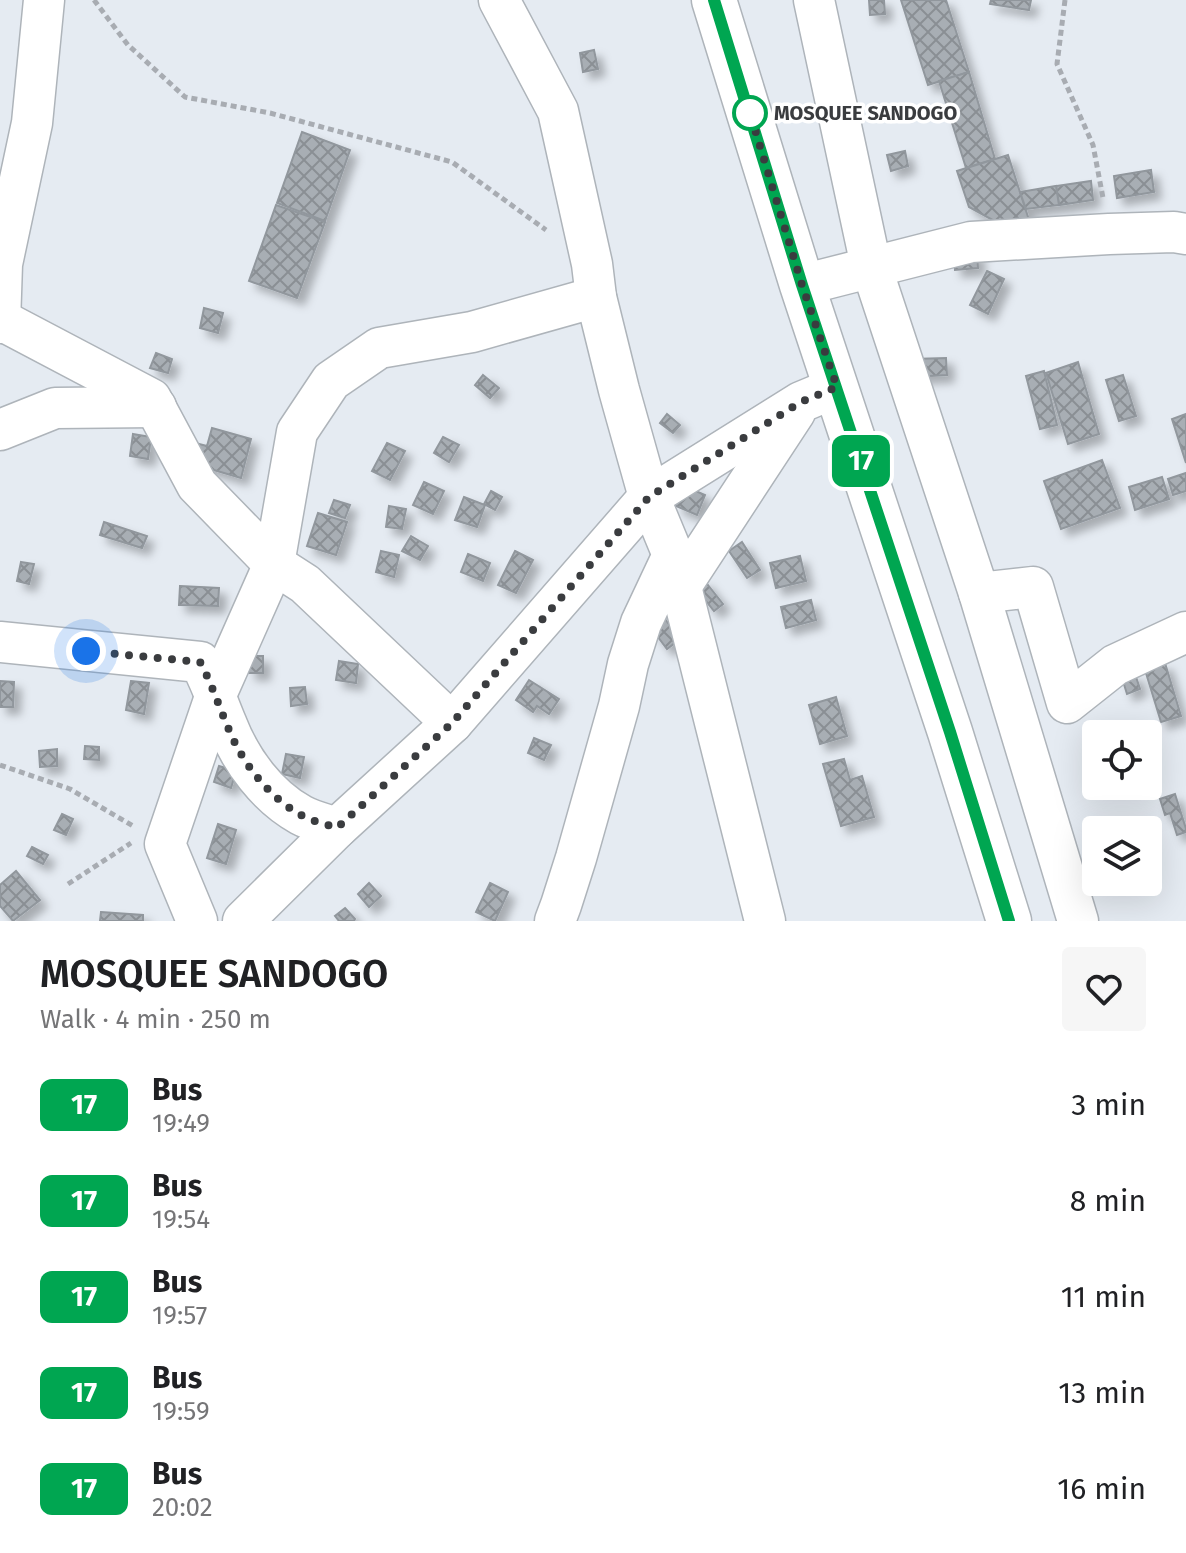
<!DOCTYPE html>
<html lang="en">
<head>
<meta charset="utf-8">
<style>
  :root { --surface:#fff; --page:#f6f6f6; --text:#202124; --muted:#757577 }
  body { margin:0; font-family:"Fira Sans",sans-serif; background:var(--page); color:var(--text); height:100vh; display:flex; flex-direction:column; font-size:30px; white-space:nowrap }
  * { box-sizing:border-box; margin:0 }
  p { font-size:26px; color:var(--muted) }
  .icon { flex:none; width:44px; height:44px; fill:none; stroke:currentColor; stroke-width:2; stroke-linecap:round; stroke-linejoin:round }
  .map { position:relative; height:921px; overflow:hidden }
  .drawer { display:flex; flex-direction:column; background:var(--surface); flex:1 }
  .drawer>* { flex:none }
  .badge { padding:0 16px; border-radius:12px; font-size:28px; line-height:52px }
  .buttons { position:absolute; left:1082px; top:720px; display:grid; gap:16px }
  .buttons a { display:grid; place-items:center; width:80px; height:80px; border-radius:8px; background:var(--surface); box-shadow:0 8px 32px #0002; font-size:40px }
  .you { position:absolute; width:40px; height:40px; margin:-20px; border:6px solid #fff; border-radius:50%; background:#1a73e8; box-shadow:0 0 0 12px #1a73e833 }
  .map>.badge { position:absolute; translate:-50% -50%; box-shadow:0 0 0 4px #fff }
  .round { display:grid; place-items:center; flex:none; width:84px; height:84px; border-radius:8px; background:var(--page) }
  .headline { display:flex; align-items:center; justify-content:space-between; height:136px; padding:0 40px }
  h1 { font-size:38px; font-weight:600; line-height:60px }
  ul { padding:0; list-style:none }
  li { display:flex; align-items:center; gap:24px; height:96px; padding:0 40px }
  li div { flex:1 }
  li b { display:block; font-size:30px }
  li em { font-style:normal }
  li .badge { min-width:88px; font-weight:700; text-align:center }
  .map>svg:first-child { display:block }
  .building { fill:url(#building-cross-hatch); stroke:#91979d; stroke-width:2; filter:url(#shadow) }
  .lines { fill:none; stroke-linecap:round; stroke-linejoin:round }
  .minor-casing { stroke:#aeb4ba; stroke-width:43 }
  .tertiary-casing { stroke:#aeb4ba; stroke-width:47 }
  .path { stroke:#a8acb2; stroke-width:5; stroke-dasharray:6 4; stroke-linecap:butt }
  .minor { stroke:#fff; stroke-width:40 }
  .tertiary { stroke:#fff; stroke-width:44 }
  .line-casing { stroke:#fff; stroke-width:18 }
  .line { stroke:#00a651; stroke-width:12 }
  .walk { stroke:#3a3c3f; stroke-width:8; stroke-dasharray:0 14.4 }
  .stop-dot { fill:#fff; stroke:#00a651; stroke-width:4 }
  .labels { text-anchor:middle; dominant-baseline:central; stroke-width:7; stroke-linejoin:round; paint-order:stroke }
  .stop-label { font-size:20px; font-weight:bold; fill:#3a3c3f; stroke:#fff; text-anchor:start }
</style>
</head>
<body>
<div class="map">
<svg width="1186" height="921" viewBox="0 0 1186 921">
  <defs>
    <pattern id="building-cross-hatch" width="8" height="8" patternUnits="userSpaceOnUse" patternTransform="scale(2)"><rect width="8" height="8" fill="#a8aeb4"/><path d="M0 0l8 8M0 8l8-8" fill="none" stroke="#8a8f94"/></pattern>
    <filter id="shadow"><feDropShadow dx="7" dy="7" stdDeviation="4" flood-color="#0004"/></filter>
  </defs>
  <rect width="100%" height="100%" fill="#e5ebf2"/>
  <g class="building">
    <path d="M869,0H884L885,14L870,15Z"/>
    <path d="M901,0H946L969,72L928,85Z"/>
    <path d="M991,0H1031L1029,10L990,4Z"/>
    <path d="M594,50L598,69L583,72L580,53Z"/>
    <path d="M969,72L995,159L966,168L939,81Z"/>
    <path d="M302,132L350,150L325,221L277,203Z"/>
    <path d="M905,151L908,166L891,171L887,155Z"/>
    <path d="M1008,155L1029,220L998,223L969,207L957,171Z"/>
    <path d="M1151,170L1154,192L1117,198L1114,176Z"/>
    <path d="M1091,181L1093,200L1059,205L1056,186Z"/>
    <path d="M1056,186L1059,205L1026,209L1020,192Z"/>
    <path d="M276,205L325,222L297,298L249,281Z"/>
    <path d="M977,252L978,268L955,270L954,253Z"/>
    <path d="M987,271L1004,279L988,314L970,305Z"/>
    <path d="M204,308L223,313L218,333L200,328Z"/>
    <path d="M156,353L172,359L168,373L150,368Z"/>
    <path d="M946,358L947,375L912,377V359Z"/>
    <path d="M1078,362L1099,434L1068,444L1046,373Z"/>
    <path d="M1044,371L1057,425L1040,429L1026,376Z"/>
    <path d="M483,375L499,388L490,398L475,385Z"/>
    <path d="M1123,375L1136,416L1119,421L1106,380Z"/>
    <path d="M667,414L680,425L673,433L660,423Z"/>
    <path d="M1186,414V463L1172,419Z"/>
    <path d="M212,428L251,439L241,478L190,463L195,443L207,446Z"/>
    <path d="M133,434L151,437L148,459L130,456Z"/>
    <path d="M443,437L459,445L449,462L434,453Z"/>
    <path d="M387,443L405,451L390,480L372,471Z"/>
    <path d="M1102,460L1120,508L1061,529L1044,481Z"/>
    <path d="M1186,473V491L1173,495L1168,479Z"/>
    <path d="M1162,477L1169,499L1135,510L1129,487Z"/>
    <path d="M424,482L444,491L433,514L413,505Z"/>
    <path d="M684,486L705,495L697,515L676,506Z"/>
    <path d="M491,491L502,497L495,510L484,504Z"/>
    <path d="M464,497L485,505L477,527L455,520Z"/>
    <path d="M334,500L350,505L345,518L329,513Z"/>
    <path d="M389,506L406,509L402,529L386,527Z"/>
    <path d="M318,513L347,522L336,555L307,546Z"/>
    <path d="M104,522L147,536L142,548L100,535Z"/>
    <path d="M411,536L428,546L420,560L402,551Z"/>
    <path d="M742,542L760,570L747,578L729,551Z"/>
    <path d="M381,551L399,555L394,577L376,572Z"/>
    <path d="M515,551L533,560L516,593L498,585Z"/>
    <path d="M468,554L490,563L483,581L461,572Z"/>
    <path d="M800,556L806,581L776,588L770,563Z"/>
    <path d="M21,562L34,564L29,584L17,581Z"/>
    <path d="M704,580L723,604L714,611L695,587Z"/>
    <path d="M180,586L219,588L218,606L179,605Z"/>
    <path d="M811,600L816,620L786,628L781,607Z"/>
    <path d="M665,619L680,639L667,649L652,629Z"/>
    <rect x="249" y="656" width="14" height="17"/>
    <path d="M339,661L358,664L356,683L336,680Z"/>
    <path d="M1165,663L1181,716L1161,722L1145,670Z"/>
    <path d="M1135,674L1140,689L1127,694L1122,678Z"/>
    <path d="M529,680L559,699L549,714L537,706L533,712L516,700Z"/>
    <path d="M0,681L14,682L13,707H0Z"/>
    <path d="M131,681L149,683L144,714L126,710Z"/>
    <path d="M305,687L307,704L291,706L290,688Z"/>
    <path d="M836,697L847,736L820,744L809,705Z"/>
    <path d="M534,738L551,745L544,760L528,753Z"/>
    <path d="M85,746L99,747V760L84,759Z"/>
    <path d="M57,749V766L40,767L39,751Z"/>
    <path d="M286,754L304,757L300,778L282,774Z"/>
    <path d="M844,759L850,780L862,776L874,817L841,826L823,764Z"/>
    <path d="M219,766L236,771L231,788L214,782Z"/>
    <path d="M1175,794L1186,829V832L1177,835L1170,813L1165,815L1160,799Z"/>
    <path d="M62,814L73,819L66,835L54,830Z"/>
    <path d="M218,824L236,830L226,864L207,858Z"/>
    <path d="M32,847L48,855L43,864L27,856Z"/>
    <path d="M16,871L40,900L13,921L0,906V885Z"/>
    <path d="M369,883L381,896L369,907L358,894Z"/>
    <path d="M490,883L508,892L495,921L476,912Z"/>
    <path d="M345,908L355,919L354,921H339L335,916Z"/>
    <path d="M101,912L143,915V921H100Z"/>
  </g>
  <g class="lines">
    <g class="minor-casing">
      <g id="minor">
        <path d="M499,0L558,111L592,264L596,297L619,390L649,497L673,555L765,921"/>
        <path d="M814,0L871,266L979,593L1078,921"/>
        <path d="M802,285L971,242L1109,234L1174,232L1186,234"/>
        <path d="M1,320L151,399L197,485L274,564L305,584L452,723"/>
        <path d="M0,323L2,264L32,123L44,0"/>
        <path d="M0,430L55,408L156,407"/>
        <path d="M681,586L795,412"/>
        <path d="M979,593L1033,587L1067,703L1115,665L1186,632"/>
        <path d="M0,642L200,662C211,682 218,704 227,725C241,761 267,796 301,815C312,821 325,824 337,828"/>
        <path d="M197,921L165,844L215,697L274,564L297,432L331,381L379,348L472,332L596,297"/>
        <path d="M243,921L337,828L452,723L649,497L801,402L837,387"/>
        <path d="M555,921L561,905L576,858L619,706L628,664L641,623L673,555"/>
      </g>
    </g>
    <g class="tertiary-casing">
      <path id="tertiary" d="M714,0L802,285L950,732L1009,921"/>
    </g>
    <g class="path">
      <path d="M94,0L128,45L185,97L270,113L452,162L546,230"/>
      <path d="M1065,0L1057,64L1093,145L1103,198"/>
      <path d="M0,765L70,789L133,826"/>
      <path d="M68,884L131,843"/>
    </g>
    <use href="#minor" class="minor"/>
    <use href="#tertiary" class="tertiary"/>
  </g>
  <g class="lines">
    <g class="line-casing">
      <path id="line" d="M714,0L802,285L950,732L1009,921"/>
    </g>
    <use href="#line" class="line"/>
    <path class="walk" d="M86,651L200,662C211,682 218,704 227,725C241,761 267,796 301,815C312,821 325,824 337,828L452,723L649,497L801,402L837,387L802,285L750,113"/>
  </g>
  <circle class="stop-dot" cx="750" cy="113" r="16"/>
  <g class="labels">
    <g class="stop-label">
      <text x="774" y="113">MOSQUEE SANDOGO</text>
    </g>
  </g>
</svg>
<div class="buttons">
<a><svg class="icon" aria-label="locate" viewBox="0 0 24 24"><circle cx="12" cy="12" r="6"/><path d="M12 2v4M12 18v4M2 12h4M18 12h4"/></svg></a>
<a><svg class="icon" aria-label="layers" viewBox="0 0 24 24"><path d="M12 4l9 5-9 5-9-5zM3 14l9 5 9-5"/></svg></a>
</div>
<div class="you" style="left:86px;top:651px"></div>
<b class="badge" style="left:861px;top:461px;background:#00a651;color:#fff">17</b>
</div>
<section class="drawer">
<div class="headline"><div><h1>MOSQUEE SANDOGO</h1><p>Walk · 4 min · 250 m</p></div><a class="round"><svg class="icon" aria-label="heart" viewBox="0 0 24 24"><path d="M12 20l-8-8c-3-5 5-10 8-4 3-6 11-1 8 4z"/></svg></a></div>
<ul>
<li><span class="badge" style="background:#00a651;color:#fff">17</span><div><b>Bus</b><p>19:49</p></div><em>3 min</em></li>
<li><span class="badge" style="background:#00a651;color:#fff">17</span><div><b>Bus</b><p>19:54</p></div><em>8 min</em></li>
<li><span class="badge" style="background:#00a651;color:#fff">17</span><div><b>Bus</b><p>19:57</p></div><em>11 min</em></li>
<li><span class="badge" style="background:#00a651;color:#fff">17</span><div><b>Bus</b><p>19:59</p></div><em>13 min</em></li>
<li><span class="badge" style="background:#00a651;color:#fff">17</span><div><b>Bus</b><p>20:02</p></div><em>16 min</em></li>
</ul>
</section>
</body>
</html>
